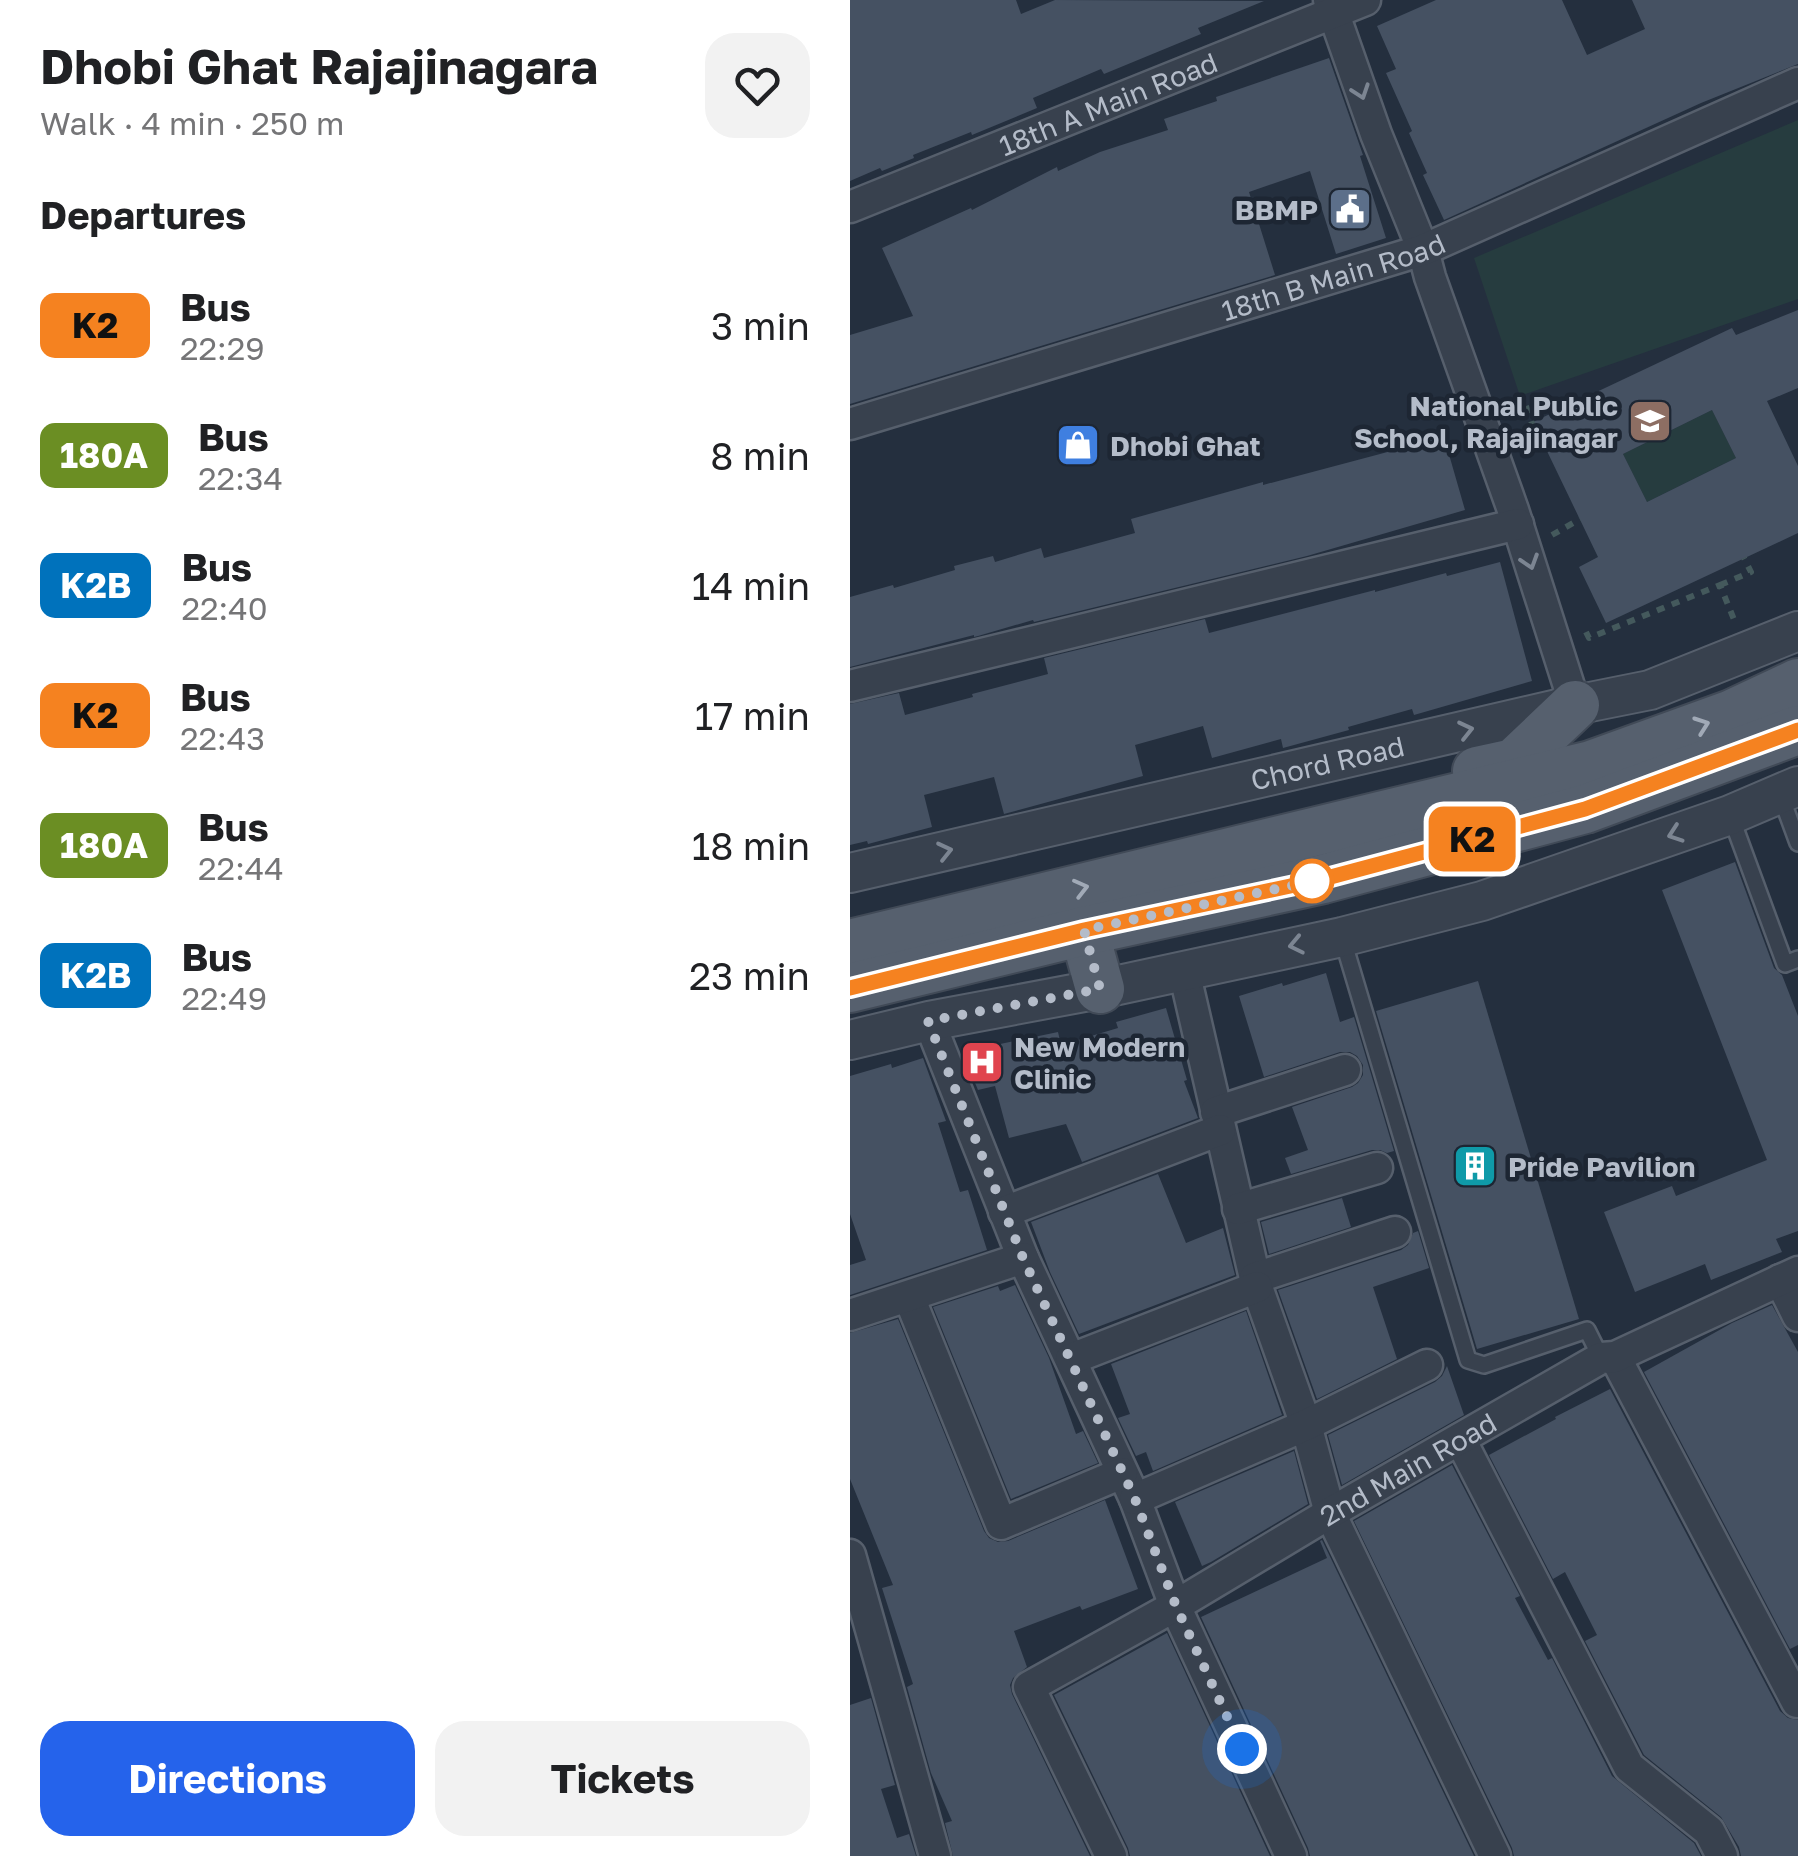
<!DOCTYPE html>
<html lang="en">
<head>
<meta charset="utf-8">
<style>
  :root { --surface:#fff; --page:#f2f2f2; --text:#202124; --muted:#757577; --accent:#2563eb }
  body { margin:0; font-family:"Golos Text",sans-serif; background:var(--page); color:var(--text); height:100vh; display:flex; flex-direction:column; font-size:38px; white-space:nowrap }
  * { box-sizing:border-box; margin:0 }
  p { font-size:32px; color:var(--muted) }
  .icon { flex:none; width:55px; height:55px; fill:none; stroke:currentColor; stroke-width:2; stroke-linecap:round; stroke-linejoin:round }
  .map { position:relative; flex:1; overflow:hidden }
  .side { display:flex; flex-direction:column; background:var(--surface); width:850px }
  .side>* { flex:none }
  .badge { padding:0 20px; border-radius:15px; font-size:35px; line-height:65px }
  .you { position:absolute; width:50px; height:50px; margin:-25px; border:8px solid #fff; border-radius:50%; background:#1a73e8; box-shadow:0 0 0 15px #1a73e833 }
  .map>.badge { position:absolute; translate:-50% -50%; box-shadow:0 0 0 5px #fff }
  h2 { padding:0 40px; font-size:38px; line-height:90px }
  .round { display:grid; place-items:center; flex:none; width:105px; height:105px; border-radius:30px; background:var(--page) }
  .overview { display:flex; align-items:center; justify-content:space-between; height:170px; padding:0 40px }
  h1 { font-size:48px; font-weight:700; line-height:75px }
  .primary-button { display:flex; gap:20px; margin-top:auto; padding:20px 40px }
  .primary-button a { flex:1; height:115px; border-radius:30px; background:var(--accent); color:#fff; font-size:40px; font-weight:700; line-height:115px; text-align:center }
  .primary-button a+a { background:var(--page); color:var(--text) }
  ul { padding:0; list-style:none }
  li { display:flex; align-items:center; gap:30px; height:130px; padding:0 40px }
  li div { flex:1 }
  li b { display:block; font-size:38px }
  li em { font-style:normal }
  li .badge { min-width:110px; font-weight:700; text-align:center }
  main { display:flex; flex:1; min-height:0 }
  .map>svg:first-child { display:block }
  .green { fill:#263c3f }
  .building { fill:#455162; fill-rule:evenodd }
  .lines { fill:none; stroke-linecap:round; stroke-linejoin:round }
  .service-casing { stroke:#565f6c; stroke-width:20 }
  .minor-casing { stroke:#565f6c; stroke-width:35 }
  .tertiary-casing { stroke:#565f6c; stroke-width:42 }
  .primary-casing { stroke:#414a57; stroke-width:52 }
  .path { stroke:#44595c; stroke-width:6; stroke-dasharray:8 8; stroke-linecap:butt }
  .service { stroke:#38414e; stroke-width:15 }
  .minor { stroke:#38414e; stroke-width:30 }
  .tertiary { stroke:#38414e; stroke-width:38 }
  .primary { stroke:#56606e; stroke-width:48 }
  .oneway { stroke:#7c8592 }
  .oneway2 { stroke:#a1aab7 }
  .line-casing { stroke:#fff; stroke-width:22 }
  .line { stroke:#f58220; stroke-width:15 }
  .walk { stroke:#b4bcc9; stroke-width:10; stroke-dasharray:0 18 }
  .stop-dot { fill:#fff; stroke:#f58220; stroke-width:5 }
  .labels { text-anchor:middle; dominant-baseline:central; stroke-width:9; stroke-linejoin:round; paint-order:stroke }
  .street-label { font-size:28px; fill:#b4bcc9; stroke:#1d2633 }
  .poi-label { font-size:28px; font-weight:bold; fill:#b4bcc9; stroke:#1d2633; text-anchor:start }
</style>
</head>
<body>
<main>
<section class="side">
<div class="overview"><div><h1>Dhobi Ghat Rajajinagara</h1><p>Walk · 4 min · 250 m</p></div><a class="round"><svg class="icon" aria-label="heart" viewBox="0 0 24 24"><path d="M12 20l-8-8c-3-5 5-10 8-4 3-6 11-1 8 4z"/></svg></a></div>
<h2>Departures</h2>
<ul>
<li><span class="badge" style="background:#f58220;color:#111">K2</span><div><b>Bus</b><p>22:29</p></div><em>3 min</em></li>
<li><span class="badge" style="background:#6b8e23;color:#fff">180A</span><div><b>Bus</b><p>22:34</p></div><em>8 min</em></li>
<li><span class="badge" style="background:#0072bc;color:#fff">K2B</span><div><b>Bus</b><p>22:40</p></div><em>14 min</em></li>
<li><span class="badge" style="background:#f58220;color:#111">K2</span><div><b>Bus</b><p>22:43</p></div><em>17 min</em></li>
<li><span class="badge" style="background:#6b8e23;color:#fff">180A</span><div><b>Bus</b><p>22:44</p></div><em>18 min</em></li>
<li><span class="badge" style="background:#0072bc;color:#fff">K2B</span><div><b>Bus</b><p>22:49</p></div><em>23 min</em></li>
</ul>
<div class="primary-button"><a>Directions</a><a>Tickets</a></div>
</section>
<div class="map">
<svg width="948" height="1856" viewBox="0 0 948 1856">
  <rect width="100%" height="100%" fill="#242f3e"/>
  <g class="green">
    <path d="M948,120V299L670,396L624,258Z"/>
    <path d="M862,410L886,458L797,502L773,454Z"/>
  </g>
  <g class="building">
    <path d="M0,0H166L171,14L205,0L414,1L348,28L351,34L254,74L251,69L183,98L187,108L122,135L121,132L63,155L64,158L32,171L30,168L0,181Z"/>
    <path d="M586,0H712L737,55L795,29L782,0H948V64L851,103L594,220L573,175L577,173L559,133L562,131L536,73L546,69L527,26Z"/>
    <path d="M479,58L513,155L510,156L536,238L486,254L460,171L399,192L425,275L0,404V335L63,316L32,248L121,208L122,210L207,167L208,171L250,152L318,130L314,119L367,101L366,97Z"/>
    <path d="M948,310V388L917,401L948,466V533L756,623L729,567L748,557L683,422L882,328L886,335ZM862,410L886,458L797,502L773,454Z"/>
    <path d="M594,437L615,510L457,556L184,622L183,620L128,636L124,637V635L0,667V597L43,585L44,588L105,570L104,566L143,556L145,562L191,548L194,558L285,533L281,519L413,482V485Z"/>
    <path d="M650,562L682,681L564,715L562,709L498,727L499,730L433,748L431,739L362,758L353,726L285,745L293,776L154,814L144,777L74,795L82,827L18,844L17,841L0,845V704L49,693L55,715L123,697L122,694L198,674L194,658L355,619L359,633L525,590V592L596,573L597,576Z"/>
    <path d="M885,862L924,968L932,975L948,1016V1231L926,1239L932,1252L861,1280L855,1264L785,1292L754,1212L822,1186L826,1196L917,1160L812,890Z"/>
    <path d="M476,973L490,1022L504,1017L544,1151L537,1153L530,1150H522L441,1174L435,1158L458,1150L442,1107L502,1087L508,1083L513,1075V1065L507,1056L500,1052H490L414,1077L389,996L432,983L433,986Z"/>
    <path d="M628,981L729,1319L627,1349L526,1011Z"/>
    <path d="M316,1008L337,1080L334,1081L348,1118L232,1162L216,1124L159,1138L145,1086L128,1090L112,1052L208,1032L211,1045L268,1028L266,1022Z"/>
    <path d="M73,1058L96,1121L88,1123L110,1192L118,1190L137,1250L0,1295V1265L16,1260L0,1214V1076L41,1064L42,1068Z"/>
    <path d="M308,1174L336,1243L373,1228L385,1275L229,1334L200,1272L181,1222Z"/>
    <path d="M492,1198L501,1227L419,1254L411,1222Z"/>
    <path d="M568,1231L579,1268L523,1287L547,1359L467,1399L428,1290L551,1250L558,1245L563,1233Z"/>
    <path d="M165,1285L199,1358L226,1434L233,1431L248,1463L161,1499L83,1307L148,1286L150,1291Z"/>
    <path d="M922,1305L948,1352V1645L940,1649L794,1372L882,1323Z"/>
    <path d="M396,1311L432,1415L303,1471L296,1452L286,1456L268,1418L280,1414L261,1364Z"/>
    <path d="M48,1319L134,1531L139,1538L148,1542L158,1541L255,1500L288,1589L232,1610L230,1606L164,1631L177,1667L163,1678L160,1685L162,1694L240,1856H103L95,1823L102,1821L81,1773L57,1687L63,1684L32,1588L43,1585L0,1479V1333Z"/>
    <path d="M597,1366L614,1415L492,1485L478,1435L585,1382L592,1376Z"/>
    <path d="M760,1389L930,1711L938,1718L948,1720V1856H891L889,1847L871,1817L794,1755L735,1641L747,1635L715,1572L703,1579L639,1455L706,1419L705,1417Z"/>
    <path d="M444,1451L458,1504L361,1562L352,1566L325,1502Z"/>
    <path d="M602,1465L670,1596L665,1598L698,1660L702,1658L762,1776L844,1843L851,1856H664L662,1848L504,1521Z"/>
    <path d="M472,1540L624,1856H460L458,1848L351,1617L477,1558L470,1541Z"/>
    <path d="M317,1633L420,1856H280L278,1848L204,1695Z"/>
    <path d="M21,1698L45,1785L31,1789L47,1838L59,1834L66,1856H0V1705Z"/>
  </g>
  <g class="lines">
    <g class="service-casing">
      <g id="service">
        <path d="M930,794L948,843"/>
        <path d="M881,817L935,964L948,959"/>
        <path d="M492,937L618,1360L634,1365L737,1330L751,1358"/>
      </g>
    </g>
    <g class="minor-casing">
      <g id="minor">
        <path d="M479,0L526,134L573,250L580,277L663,510L725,705"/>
        <path id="s1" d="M0,207L515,0"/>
        <path id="s2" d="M0,424L573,250L948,83"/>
        <path d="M0,686L668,524"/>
        <path d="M334,971L407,1287L456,1425L480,1513L645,1856"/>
        <path d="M79,1021L173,1258L285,1499L325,1606L441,1856"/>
        <path d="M366,1112L495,1070"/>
        <path d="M388,1209L527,1168"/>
        <path d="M154,1212L370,1130"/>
        <path d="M405,1278L545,1232"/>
        <path d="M930,1280L948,1316"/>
        <path d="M59,1297L151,1524L272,1473"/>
        <path d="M0,1315L173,1258"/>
        <path d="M765,1357L947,1702"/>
        <path d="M221,1359L407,1287"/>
        <path d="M610,1439L779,1767L859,1831L872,1856"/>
        <path d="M285,1499L456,1425L577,1365"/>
        <path d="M0,1555L85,1856"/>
        <path id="s3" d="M261,1856L179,1687L325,1606L480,1513L751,1358L765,1357L948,1272"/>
      </g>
    </g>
    <g class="tertiary-casing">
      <g id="tertiary">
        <path id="s4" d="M0,873L725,705L800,690L948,631"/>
        <path d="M0,1040L79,1021L250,989L492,937L632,901L880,815L948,786"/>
      </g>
    </g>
    <g class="primary-casing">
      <g id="primary">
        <path d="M627,771L664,763L725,705"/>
        <path d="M234,931L250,989"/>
        <path d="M0,944L741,765L882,714L948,683"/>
        <path d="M0,988L234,931L473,879L735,809L948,730"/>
      </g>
    </g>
    <g class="path">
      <path d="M670,436L684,429L672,395"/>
      <path d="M702,535L730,519"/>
      <path d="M870,585L901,572L894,558"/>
      <path d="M736,632L739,638L870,585L885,622"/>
    </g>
    <use href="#service" class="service"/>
    <use href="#minor" class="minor"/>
    <use href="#tertiary" class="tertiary"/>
    <use href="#primary" class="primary"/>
  </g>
  <defs><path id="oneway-chevron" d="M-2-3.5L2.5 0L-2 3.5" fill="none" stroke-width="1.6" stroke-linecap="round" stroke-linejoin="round" transform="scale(2.5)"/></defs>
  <g class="oneway">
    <use href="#oneway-chevron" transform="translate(511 92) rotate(71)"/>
    <use href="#oneway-chevron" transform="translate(680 562) rotate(72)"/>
    <use href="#oneway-chevron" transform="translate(616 730) rotate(-13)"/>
    <use href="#oneway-chevron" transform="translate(825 834) rotate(161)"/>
    <use href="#oneway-chevron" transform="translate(95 851) rotate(-13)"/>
    <use href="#oneway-chevron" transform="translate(446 945) rotate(168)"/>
  </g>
  <g class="oneway2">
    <use href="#oneway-chevron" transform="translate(852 725) rotate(-20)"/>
    <use href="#oneway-chevron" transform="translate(231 888) rotate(-14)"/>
  </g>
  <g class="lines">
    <g class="line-casing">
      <path id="line" d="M0,988L234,930L473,879L735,809L948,730"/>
    </g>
    <use href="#line" class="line"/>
    <path class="walk" d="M392,1749L326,1606L285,1499L173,1258L78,1021L250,989L234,930L473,879L462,881"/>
  </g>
  <defs>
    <g id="civic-square" transform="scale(2.25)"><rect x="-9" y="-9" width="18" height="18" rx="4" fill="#5c6f8a" stroke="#1d2633"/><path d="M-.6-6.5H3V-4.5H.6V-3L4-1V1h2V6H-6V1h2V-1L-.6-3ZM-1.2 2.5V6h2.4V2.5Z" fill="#fff"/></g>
    <g id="school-square" transform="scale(2.25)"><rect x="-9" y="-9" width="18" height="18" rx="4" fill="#8d6e63" stroke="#1d2633"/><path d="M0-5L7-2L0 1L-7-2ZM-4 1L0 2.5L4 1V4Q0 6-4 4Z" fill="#fff"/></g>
    <g id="shop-square" transform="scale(2.25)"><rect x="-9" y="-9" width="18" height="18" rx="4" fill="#3f7fe0" stroke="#1d2633"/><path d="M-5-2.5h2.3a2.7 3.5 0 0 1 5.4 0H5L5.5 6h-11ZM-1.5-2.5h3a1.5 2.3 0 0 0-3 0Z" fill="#fff"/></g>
    <g id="hospital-square" transform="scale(2.25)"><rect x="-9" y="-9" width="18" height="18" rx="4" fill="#e0444e" stroke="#1d2633"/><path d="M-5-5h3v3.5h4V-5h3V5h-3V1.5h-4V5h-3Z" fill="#fff"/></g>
    <g id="building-square" transform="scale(2.25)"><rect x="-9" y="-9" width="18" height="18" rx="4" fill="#0f9aa8" stroke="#1d2633"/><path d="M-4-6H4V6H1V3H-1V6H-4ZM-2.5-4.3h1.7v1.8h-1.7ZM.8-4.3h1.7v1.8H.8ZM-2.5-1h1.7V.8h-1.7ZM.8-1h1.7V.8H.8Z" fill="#fff"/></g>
  </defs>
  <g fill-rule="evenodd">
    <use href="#civic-square" x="500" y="209"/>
    <use href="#school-square" x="800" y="421"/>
    <use href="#shop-square" x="228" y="445"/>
    <use href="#hospital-square" x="132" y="1062"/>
    <use href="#building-square" x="625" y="1166"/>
  </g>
  <circle class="stop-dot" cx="462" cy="881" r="20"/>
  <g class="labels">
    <g class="street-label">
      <text stroke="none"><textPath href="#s1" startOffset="278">18th A Main Road</textPath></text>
      <text stroke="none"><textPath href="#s2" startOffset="505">18th B Main Road</textPath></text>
      <text stroke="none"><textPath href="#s4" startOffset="490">Chord Road</textPath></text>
      <text stroke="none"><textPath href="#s3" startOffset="625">2nd Main Road</textPath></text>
    </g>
    <g class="poi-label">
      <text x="468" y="209" text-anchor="end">BBMP</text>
      <text x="768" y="405" text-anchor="end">National Public<tspan x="768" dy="32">School, Rajajinagar</tspan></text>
      <text x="260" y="445">Dhobi Ghat</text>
      <text x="164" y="1046">New Modern<tspan x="164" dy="32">Clinic</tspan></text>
      <text x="658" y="1166">Pride Pavilion</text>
    </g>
  </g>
</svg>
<div class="you" style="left:392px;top:1749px"></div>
<b class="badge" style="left:622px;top:839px;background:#f58220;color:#111">K2</b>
</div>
</main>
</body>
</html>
